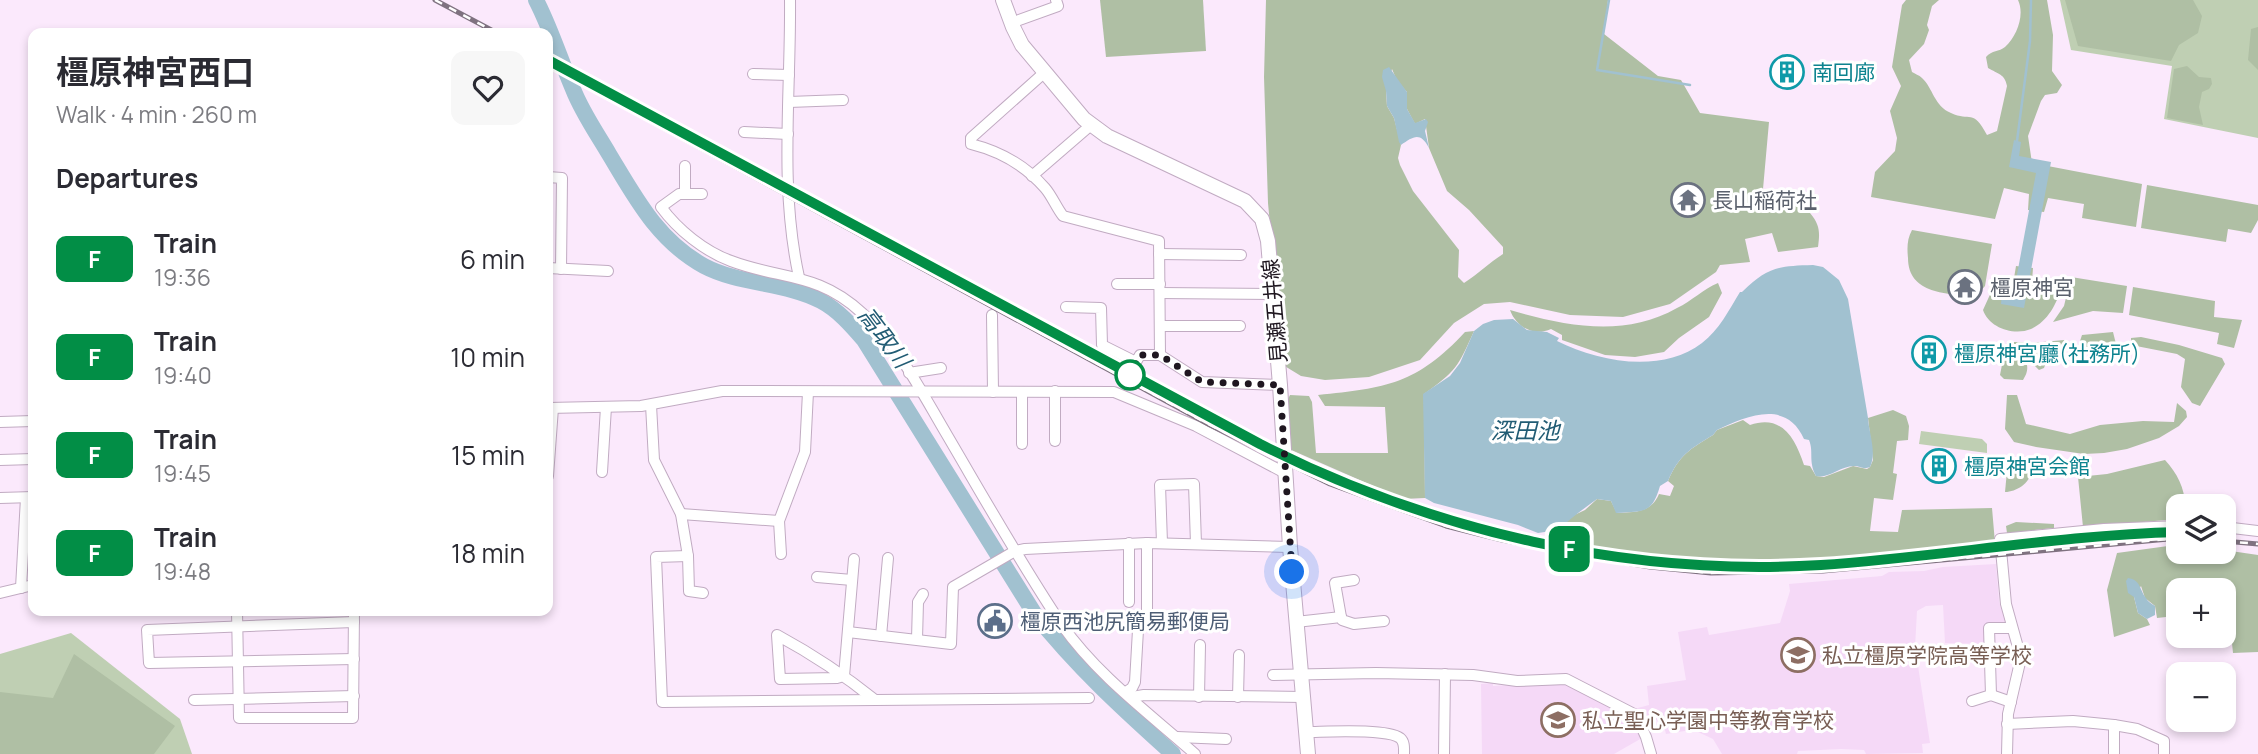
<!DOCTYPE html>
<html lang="en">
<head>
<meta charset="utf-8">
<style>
  :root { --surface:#fff; --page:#f7f7f7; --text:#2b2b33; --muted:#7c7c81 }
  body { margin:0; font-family:Manrope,"Noto Sans JP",sans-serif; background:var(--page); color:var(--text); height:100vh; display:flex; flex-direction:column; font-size:26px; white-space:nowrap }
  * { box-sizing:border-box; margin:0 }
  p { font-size:23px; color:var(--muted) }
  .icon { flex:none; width:38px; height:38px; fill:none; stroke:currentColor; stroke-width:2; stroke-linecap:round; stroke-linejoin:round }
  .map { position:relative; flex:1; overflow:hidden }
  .drawer { position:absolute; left:28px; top:28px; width:525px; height:588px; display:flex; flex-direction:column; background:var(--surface); border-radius:14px; box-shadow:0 4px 10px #0003 }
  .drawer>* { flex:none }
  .badge { padding:0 14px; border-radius:10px; font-size:24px; line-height:46px }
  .fabs { position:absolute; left:2166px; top:494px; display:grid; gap:14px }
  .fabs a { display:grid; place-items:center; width:70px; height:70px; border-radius:14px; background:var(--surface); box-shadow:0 4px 10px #0003; font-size:35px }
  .you { position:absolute; width:35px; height:35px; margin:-18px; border:5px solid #fff; border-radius:50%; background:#1a73e8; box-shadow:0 0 0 10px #1a73e833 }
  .map>.badge { position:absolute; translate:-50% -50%; box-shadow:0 0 0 4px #fff }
  h2 { padding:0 28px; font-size:26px; line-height:63px }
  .round { display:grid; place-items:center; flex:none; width:74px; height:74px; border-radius:14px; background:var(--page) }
  .summary { display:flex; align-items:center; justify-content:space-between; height:119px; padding:0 28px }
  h1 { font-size:33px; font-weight:700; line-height:52px }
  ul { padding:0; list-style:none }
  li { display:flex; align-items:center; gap:21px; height:98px; padding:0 28px }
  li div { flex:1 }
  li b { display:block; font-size:26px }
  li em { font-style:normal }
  li .badge { min-width:77px; font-weight:700; text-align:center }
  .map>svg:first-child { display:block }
  .built { fill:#f5d9f7 }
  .green { fill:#bfcfb3 }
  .forest { fill:#afbfa4; fill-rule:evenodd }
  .water { fill:#a1c1d0 }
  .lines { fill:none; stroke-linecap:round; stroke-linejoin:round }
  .stream { stroke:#a1c1d0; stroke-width:2.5 }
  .river { stroke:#a1c1d0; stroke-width:16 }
  .minor-casing { stroke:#c1abc2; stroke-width:12 }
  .major-casing { stroke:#c1abc2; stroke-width:16 }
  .minor { stroke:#fff; stroke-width:10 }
  .major { stroke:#fff; stroke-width:14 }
  .rail-casing { stroke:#7f7280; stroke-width:5 }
  .rail { stroke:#fff; stroke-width:2.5; stroke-dasharray:8; stroke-linecap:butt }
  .line-casing { stroke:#fff; stroke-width:16 }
  .line { stroke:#028e46; stroke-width:10 }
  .walk { stroke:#1f1720; stroke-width:7; stroke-dasharray:0 12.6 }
  .stop-dot { fill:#fff; stroke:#028e46; stroke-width:3.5 }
  .labels { text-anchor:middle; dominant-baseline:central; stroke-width:6; stroke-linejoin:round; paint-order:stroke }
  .culture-label { font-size:21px; fill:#0d838f; stroke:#fff; text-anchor:start }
  .worship-label { font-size:21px; fill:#5b616d; stroke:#fff; text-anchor:start }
  .street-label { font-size:21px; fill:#1f1720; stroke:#fff }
  .service-label { font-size:21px; fill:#4e5e75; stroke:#fff; text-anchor:start }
  .education-label { font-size:21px; fill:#785e54; stroke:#fff; text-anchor:start }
  .water-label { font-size:23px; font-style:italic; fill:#225c74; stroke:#fff }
</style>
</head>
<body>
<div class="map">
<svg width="2258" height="754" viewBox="0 0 2258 754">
  <rect width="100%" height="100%" fill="#fbe9fc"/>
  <g class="built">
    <path d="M1996,564L1999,601L2006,626H1986L1985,644L1945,643L1943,605L1926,606L1917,611L1914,666H1918L1930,743L1922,744L1923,753L1866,754L1864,750L1841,749L1798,751L1797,754H1722L1713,739L1698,732L1697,729L1666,734L1663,722L1646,717L1642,720L1634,709L1649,705L1647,686L1686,680L1678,632L1707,627L1709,635L1780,623L1790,591L1789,584L1882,576L1889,572L1924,571L1943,567Z"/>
    <path d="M1562,682L1633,718L1642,738L1614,754H1482L1481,684L1493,683V686Z"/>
  </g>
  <g class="green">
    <path d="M2060,0H2258V138L2164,119L2172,66L2071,50Z"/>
    <path d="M1921,431L1982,439L1987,444V453L1919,444Z"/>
    <path d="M71,633L180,719L192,754H0V654Z"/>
  </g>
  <g class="forest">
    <path d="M1100,0H1203L1206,51L1106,57Z"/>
    <path d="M1266,0H1608L1604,34L1658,76L1681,80L1700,113L1769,122L1763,189L1812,195L1810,213C1820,225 1820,232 1818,247L1778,252L1772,233L1745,239L1750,262L1720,265L1716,272L1670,304L1623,317L1570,315L1510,302L1484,304L1454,323L1420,360L1369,377L1325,380L1301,376L1283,365L1268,203L1264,77ZM1392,69L1397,81L1407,92V109L1415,124L1425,119L1429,148L1447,191L1469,210L1503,247V254C1489,263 1478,274 1464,283L1458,277L1459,250L1413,191L1400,165L1398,158L1401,145L1394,118L1387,106L1386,91Z"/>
    <path d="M1906,0H1939L1932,6L1927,25L1929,30L1924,44L1909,60L1912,72C1915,74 1919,75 1922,78C1933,88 1934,106 1951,113C1970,122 1973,108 1987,135L1997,131L2007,86C2005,74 1998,74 1988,68L1986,57C1992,50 1999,52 2005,47C2017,36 2025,15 2018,0H2047L2053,35L2052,71L2062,85L2057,93L2045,95L2041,101L2028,136L2032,163L2142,184L2136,227L2082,218L2084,204L2048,198L2044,212L2028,210L2029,194L2004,188L1995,219L1871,197L1875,172L1895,151L1897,138L1890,111L1901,86L1892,67L1902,5Z"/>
    <path d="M2065,0H2193L2202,16L2198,33L2179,45L2171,61L2078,46Z"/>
    <path d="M2258,27V70L2248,60L2251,29Z"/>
    <path d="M2187,66L2199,77L2211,78L2212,84L2209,89L2202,92L2199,107L2203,125L2167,118L2174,69Z"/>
    <path d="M2147,185L2258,205V220L2251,233L2228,229L2226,242L2141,228Z"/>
    <path d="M1912,230L1992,244L1985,286L1977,295C1948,295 1908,294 1908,258C1907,248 1907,239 1912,230Z"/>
    <path d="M2016,266L2033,268L2032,281L2061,288C2057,304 2047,322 2031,329C2014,336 1989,328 1983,310L1998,277L2014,278Z"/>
    <path d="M2071,277L2127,286L2123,313L2093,311L2053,322L2064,306Z"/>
    <path d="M1718,283L1722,293L1709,317L1679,338L1664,352L1635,357L1605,355L1562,340V335L1551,329C1534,337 1516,327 1510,310C1566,326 1624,338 1677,308C1692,301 1703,289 1718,283Z"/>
    <path d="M2133,287L2215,301L2214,317L2242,320L2234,348L2217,344L2219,333L2129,315Z"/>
    <path d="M1474,331C1458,367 1456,371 1424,394L1425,498L1403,499L1289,449L1287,401L1290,395L1309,396L1312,402L1316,453H1388L1385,407L1325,406L1318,395C1386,388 1417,384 1465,332Z"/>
    <path d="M2113,332L2117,348L2110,353L2096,347H2084L2080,341L2082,335Z"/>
    <path d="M2141,337L2179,345L2222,358L2225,364L2200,406L2192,403L2181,387L2185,359L2177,354L2131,345V338Z"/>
    <path d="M2064,340L2066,343L2064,352L2049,354L2044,368L2039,370L2029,360V348L2032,343Z"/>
    <path d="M2012,342H2026L2023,351C2026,363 2031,368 2023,380L2004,379L2000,375L2006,344Z"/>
    <path d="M2007,395H2017L2026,424L2070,434L2100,425L2143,421L2174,422L2177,403L2186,411L2187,417L2179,426L2159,438L2127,449L2104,453L2084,454L2036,447L2014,442L2005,429Z"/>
    <path d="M1893,410L1906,416L1909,426L1908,440L1897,441L1893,473L1897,474L1893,500L1874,498L1870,531L1898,532L1902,510L1992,508L1995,543C1937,549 1878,557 1820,560C1737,564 1656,557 1574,545L1579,530L1561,528L1568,518L1585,510L1597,499L1611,501L1617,513C1635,512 1651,513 1659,494L1670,496L1674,486L1668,481C1679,455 1690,449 1713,435L1717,430L1743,420L1750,425C1782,414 1795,438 1804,465L1810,466L1816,476L1824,477L1853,466L1867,469L1870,467L1873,460L1868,418Z"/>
    <path d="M2165,460C2177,473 2185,488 2185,506H2179V519L2083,527L2078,477L2107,474Z"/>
    <path d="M2014,469L2031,472C2030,483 2016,492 2005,492L2007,471Z"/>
    <path d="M2016,522L2054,524V528L2007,533L2006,526Z"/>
    <path d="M2168,546H2179V551L2224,550L2258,555V652L2233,653L2227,594L2224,593V590H2179V597H2172L2175,616L2157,618L2155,606L2145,598L2141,586L2134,597L2138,613L2147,619L2150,625L2114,637L2107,590L2117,553Z"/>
    <path d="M74,654L175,726L154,754H0V692L53,698Z"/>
  </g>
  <g class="water">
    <path d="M1389,67L1407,92V109L1415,123L1426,119L1428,122L1425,131L1429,148C1420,131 1413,137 1401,145L1399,142L1394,118L1387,106L1386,91L1382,77L1383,70Z"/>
    <path d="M2014,140L2021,142L2019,156L2051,162L2024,308L2001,304L2002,294L2013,296L2036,173L2009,167Z"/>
    <path d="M1813,265L1823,267L1839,280L1848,299L1868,418C1869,434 1877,453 1870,467C1863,470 1861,466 1854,466C1840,466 1829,479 1816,476C1808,461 1814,452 1809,440L1804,439C1786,398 1745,417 1717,430L1713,435C1690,449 1679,455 1668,481L1660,486C1652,514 1644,511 1616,513L1611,501L1597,499C1583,509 1570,519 1558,530L1538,533L1518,525L1434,503L1425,498L1423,394L1450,376L1460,363L1474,331L1483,324L1494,320L1513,319L1527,330L1547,332L1559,338L1557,341C1599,362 1661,374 1702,343C1719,330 1729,310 1740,292H1742C1768,267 1778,266 1813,265Z"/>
    <path d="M2128,578C2141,580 2139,589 2146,598C2148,602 2152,604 2155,606V615L2147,619L2138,613L2134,597L2128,593L2126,581Z"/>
  </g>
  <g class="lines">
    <g class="stream">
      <path d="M1609,0L1597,70L1690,85"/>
      <path d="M2017,141L2030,41L2031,0"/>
    </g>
    <path class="river" d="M536,0C551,29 560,59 573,89C582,112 596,132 609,154C635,197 657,240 704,266C740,285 785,282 821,301C838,310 851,325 864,340L1034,613C1077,667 1122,708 1173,754"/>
    <g class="minor-casing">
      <g id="minor">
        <path d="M790,0C791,92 779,187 799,277"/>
        <path d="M1011,23L1058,6L1056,0"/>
        <path d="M1045,72L971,138V144C999,151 1025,165 1045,188C1052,196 1056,207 1063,216L1159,241L1160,355"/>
        <path d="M753,74L789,75"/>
        <path d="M789,102L843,100"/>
        <path d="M744,132L788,134"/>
        <path d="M1032,176L1091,125"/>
        <path d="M548,177L562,178L561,269"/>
        <path d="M685,194V166"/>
        <path d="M702,194H679L661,207C678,230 704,251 731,261C781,280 818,272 862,313C899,346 922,393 947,435C984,498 1021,564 1062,625C1097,675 1150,714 1195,754"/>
        <path d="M1159,254L1241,255"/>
        <path d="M548,268L608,271"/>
        <path d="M1117,284H1160"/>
        <path d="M1160,293L1273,294"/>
        <path d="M1066,307L1101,308L1102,345L1136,362L1140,355H1160L1202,382L1280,385"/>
        <path d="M992,315L993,392"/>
        <path d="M1160,326H1240"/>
        <path d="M909,373L941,368"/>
        <path d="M1055,391V441"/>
        <path d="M651,405L654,460L681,514L688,556L689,591L703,593"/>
        <path d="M548,408L641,406L722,391L1114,392L1196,426L1285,473"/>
        <path d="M0,422L33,421"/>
        <path d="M1022,444V392"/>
        <path d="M0,460L33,459"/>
        <path d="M602,472L606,407"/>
        <path d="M548,476L553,408"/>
        <path d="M0,498L33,497"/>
        <path d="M681,514L779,521"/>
        <path d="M2224,527L2258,531"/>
        <path d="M1162,543L1160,485L1194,484L1196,544"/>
        <path d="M781,554L779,521L805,452L808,392"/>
        <path d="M688,556L656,557L662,702L1089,698"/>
        <path d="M854,559L844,676L837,678L780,679L777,635C812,654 844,675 875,700"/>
        <path d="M817,577L852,580"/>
        <path d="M21,588L26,498"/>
        <path d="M0,593L33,585"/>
        <path d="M1129,602V543"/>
        <path d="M237,611L239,718H353L354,611"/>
        <path d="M1341,617L1335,583L1354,580"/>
        <path d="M354,622L147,630L149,663L354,659"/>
        <path d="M1296,622L1341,617L1342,620L1354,624L1384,621"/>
        <path d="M1147,623H1192"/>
        <path d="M848,632L951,644L953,587L1015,551L1025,549L1147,543L1290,547"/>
        <path d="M881,636L888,558"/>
        <path d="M917,639L918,602L923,594"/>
        <path d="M1273,675L1376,673L1473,675L1517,681L1566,679L1636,715L1646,737L1651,754"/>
        <path d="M1126,692L1132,688L1135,682L1138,630L1147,623V543"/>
        <path d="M1991,695L1989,628H2012"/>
        <path d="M1132,697L1144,695L1302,697"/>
        <path d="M1199,697L1200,645"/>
        <path d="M1238,697L1239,655"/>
        <path d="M194,700L354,696"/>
        <path d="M1972,701L1991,695L2011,702"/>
        <path d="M2007,724L2073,721L2114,725L2137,729L2164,741V754"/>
        <path d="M1306,732C1325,732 1386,728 1400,738C1405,742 1404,749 1404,754"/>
        <path d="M1177,737L1226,739"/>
        <path d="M1444,754L1445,674"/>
        <path d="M2007,754L2008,714L2021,658L2006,604L2000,539L2104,529L2179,526"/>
        <path d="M2114,754V725"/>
      </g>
    </g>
    <g class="major-casing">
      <path id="major" d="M1003,0L1013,27L1022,45L1084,119L1107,136L1245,201L1262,219L1268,241L1280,385L1290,547L1308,754"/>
    </g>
    <use href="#minor" class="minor"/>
    <use href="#major" class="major"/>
    <g class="rail-casing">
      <g id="rail">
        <path d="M435,0L497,33"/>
        <path d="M548,65L1210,425L1330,484L1446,526L1502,540L1572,554L1650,567L1711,573L1823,571L2179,538"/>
        <path d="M2224,541L2258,544"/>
      </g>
    </g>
    <use href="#rail" class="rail"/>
  </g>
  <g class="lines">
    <g class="line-casing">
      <path id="line" d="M548,60L1260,444C1432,531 1628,577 1821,565C1940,557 2059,535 2179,532"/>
    </g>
    <use href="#line" class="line"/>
    <path class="walk" d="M1130,375L1140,355H1160L1202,382L1280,385L1292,572"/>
  </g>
  <defs>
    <g id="building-ring" transform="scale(1.75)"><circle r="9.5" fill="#fff" stroke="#0f9aa8" stroke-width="1.5"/><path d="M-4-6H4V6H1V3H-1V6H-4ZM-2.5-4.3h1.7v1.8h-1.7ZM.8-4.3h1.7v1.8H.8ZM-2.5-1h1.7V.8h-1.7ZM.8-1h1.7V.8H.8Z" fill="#0f9aa8"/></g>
    <g id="temple-ring" transform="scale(1.75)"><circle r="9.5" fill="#fff" stroke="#6b7280" stroke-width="1.5"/><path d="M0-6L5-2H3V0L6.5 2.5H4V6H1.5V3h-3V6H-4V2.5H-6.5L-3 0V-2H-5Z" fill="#6b7280"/></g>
    <g id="civic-ring" transform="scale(1.75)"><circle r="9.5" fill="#fff" stroke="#5c6f8a" stroke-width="1.5"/><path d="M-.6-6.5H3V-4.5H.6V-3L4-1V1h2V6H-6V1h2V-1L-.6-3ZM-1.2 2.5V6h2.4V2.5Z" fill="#5c6f8a"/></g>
    <g id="school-ring" transform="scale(1.75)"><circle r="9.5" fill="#fff" stroke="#8d6e63" stroke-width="1.5"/><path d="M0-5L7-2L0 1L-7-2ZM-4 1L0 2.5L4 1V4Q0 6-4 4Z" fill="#8d6e63"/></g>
  </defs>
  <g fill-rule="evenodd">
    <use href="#building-ring" x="1787" y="72"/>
    <use href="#temple-ring" x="1688" y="200"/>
    <use href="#temple-ring" x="1965" y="287"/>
    <use href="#building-ring" x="1929" y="353"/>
    <use href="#building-ring" x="1939" y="466"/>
    <use href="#civic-ring" x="995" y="621"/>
    <use href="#school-ring" x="1798" y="655"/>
    <use href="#school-ring" x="1558" y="720"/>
  </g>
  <circle class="stop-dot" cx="1130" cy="375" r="14"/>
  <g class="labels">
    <g class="culture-label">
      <text x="1812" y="72">南回廊</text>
      <text x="1954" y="353">橿原神宮廳(社務所)</text>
      <text x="1964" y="466">橿原神宮会館</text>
    </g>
    <g class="worship-label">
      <text x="1712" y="200">長山稲荷社</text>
      <text x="1990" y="287">橿原神宮</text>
    </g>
    <g class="street-label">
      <text transform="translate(1274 311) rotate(-95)">見瀬五井線</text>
    </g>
    <g class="service-label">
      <text x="1020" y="621">橿原西池尻簡易郵便局</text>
    </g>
    <g class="education-label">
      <text x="1822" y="655">私立橿原学院高等学校</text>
      <text x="1582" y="720">私立聖心学園中等教育学校</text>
    </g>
    <g class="water-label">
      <text transform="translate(885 337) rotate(53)">高取川</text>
      <text x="1525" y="430">深田池</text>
    </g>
  </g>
</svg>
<div class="fabs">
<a><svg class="icon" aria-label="layers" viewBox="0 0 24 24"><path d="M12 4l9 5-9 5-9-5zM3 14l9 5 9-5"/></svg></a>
<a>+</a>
<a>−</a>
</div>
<div class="you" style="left:1292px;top:572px"></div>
<b class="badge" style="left:1569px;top:549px;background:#028e46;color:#fff">F</b>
<section class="drawer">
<div class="summary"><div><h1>橿原神宮西口</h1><p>Walk · 4 min · 260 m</p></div><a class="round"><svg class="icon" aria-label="heart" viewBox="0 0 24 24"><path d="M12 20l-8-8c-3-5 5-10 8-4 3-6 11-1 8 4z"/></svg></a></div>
<h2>Departures</h2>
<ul>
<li><span class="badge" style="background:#028e46;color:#fff">F</span><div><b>Train</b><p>19:36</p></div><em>6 min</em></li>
<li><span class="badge" style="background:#028e46;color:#fff">F</span><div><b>Train</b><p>19:40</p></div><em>10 min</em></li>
<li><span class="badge" style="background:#028e46;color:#fff">F</span><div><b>Train</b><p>19:45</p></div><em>15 min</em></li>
<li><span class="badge" style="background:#028e46;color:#fff">F</span><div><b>Train</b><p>19:48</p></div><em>18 min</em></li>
</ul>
</section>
</div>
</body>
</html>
